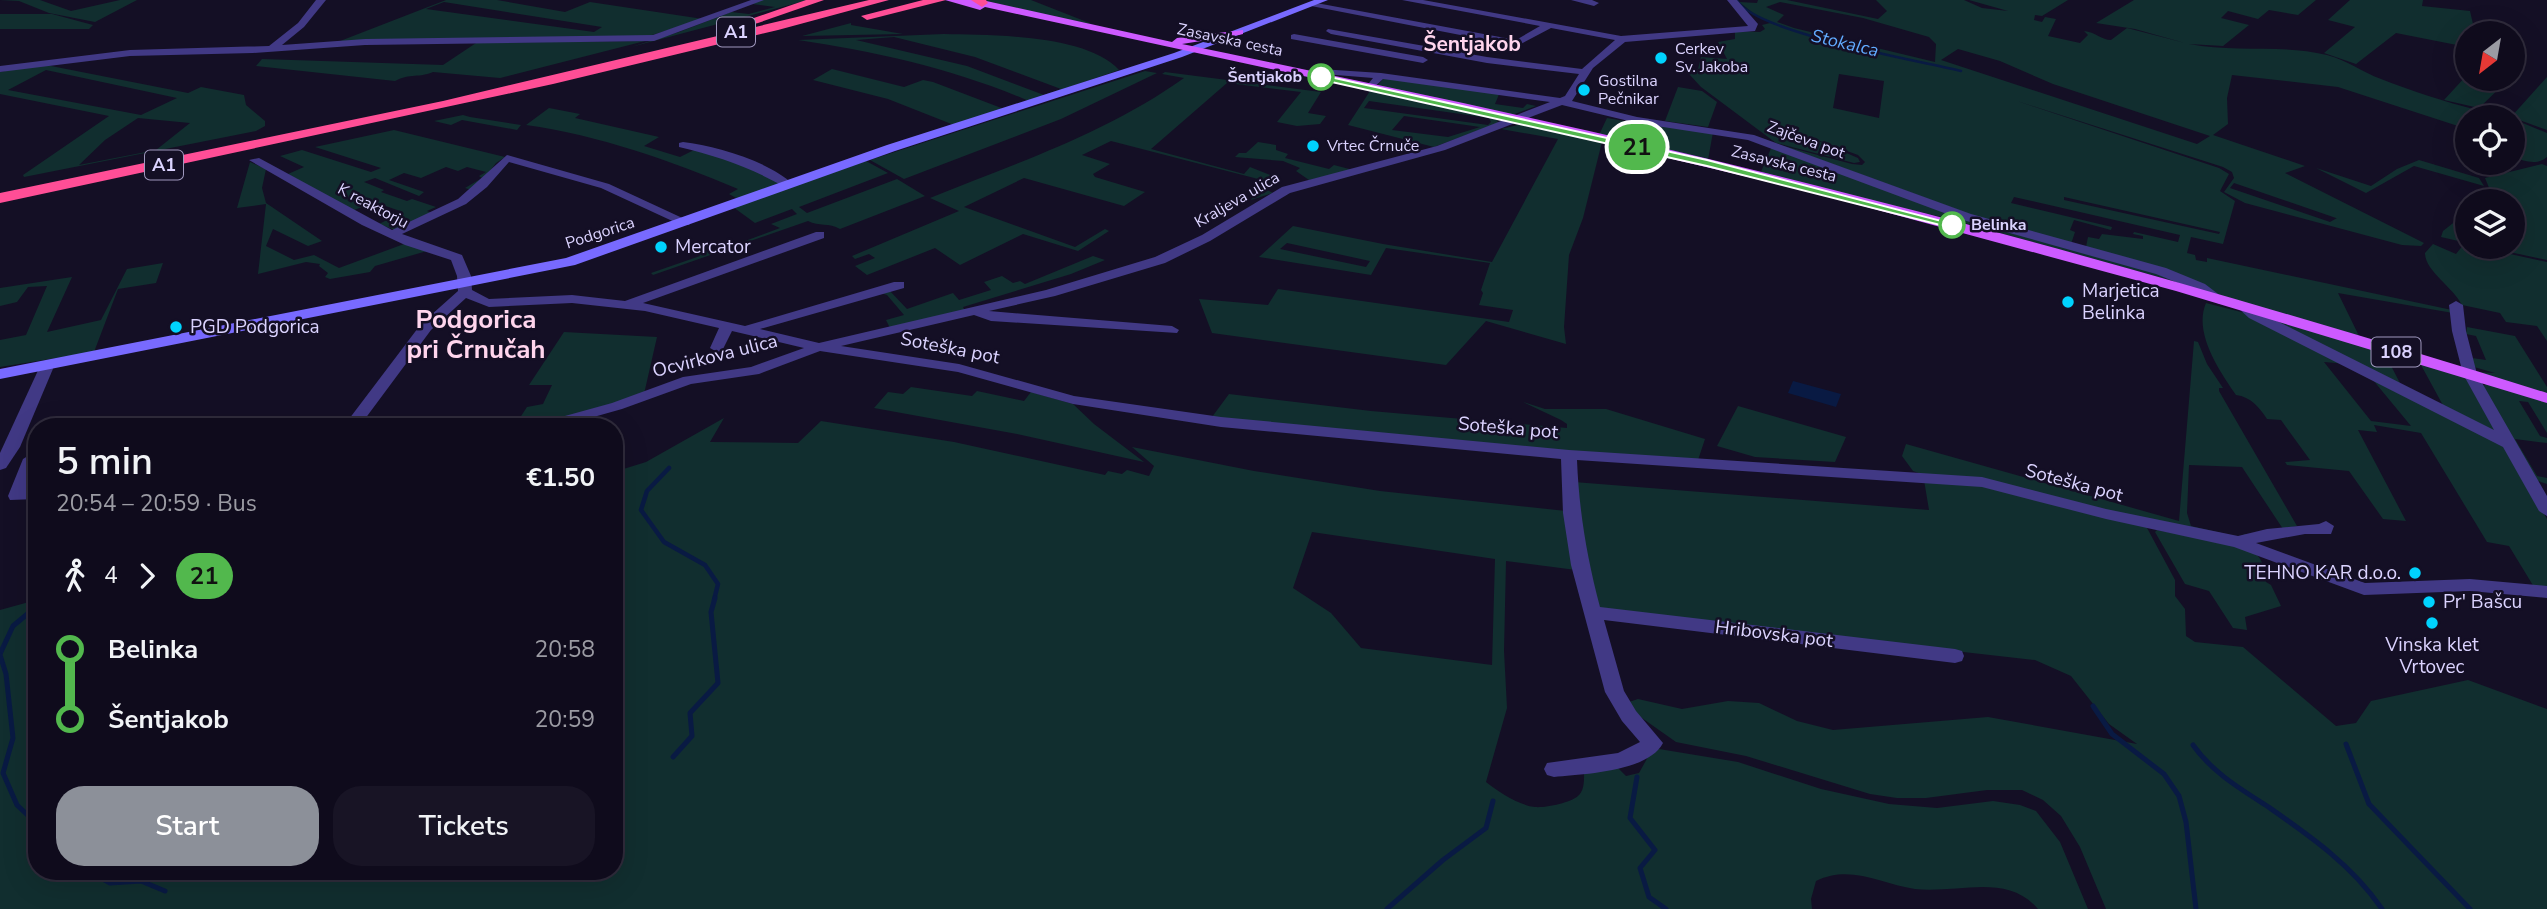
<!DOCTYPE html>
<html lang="en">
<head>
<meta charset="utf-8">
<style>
  :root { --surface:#0f0b1c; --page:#181425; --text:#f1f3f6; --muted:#9b9ba3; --line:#2f2b3b; --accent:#8c9099 }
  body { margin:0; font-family:"Nunito Sans",sans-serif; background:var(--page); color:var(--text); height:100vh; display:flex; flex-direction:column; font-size:26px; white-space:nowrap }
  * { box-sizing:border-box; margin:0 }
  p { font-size:23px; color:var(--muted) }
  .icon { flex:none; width:38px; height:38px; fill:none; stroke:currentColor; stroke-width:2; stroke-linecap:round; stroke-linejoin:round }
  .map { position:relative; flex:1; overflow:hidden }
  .side { position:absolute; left:28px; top:418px; width:595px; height:462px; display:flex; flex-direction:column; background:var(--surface); border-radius:28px; box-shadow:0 7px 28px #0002,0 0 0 2px var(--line) }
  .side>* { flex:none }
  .badge { padding:0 14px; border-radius:23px; font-size:24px; line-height:46px }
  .needle { width:46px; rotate:211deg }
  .tools { position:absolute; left:2455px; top:21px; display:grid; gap:14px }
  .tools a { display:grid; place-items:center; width:70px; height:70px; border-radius:50%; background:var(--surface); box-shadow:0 7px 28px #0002,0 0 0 2px var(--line); font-size:35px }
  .map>.badge { position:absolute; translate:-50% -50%; box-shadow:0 0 0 4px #fff }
  .legs { display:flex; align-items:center; gap:10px; height:77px; padding:0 28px; font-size:23px }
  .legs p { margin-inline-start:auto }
  .headline { display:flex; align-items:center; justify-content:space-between; height:119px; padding:0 28px }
  h1 { font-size:38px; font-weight:600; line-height:52px }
  .button { display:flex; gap:14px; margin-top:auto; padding:14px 28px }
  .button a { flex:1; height:80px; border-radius:28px; background:var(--accent); color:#fff; font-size:28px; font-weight:600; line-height:80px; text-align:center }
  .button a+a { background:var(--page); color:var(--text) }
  ul { padding:0 28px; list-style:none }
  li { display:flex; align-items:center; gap:24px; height:70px; font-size:26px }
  li i { display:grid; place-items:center; width:10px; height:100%; margin:0 9px; background:currentColor }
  li i::after { content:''; width:18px; height:18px; margin:-9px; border:5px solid; border-radius:50%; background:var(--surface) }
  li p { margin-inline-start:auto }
  li:first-child i { background:linear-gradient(#0000 50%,currentColor 0) }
  li:last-child i { background:linear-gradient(currentColor 50%,#0000 0) }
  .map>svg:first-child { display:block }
  .green { fill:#112e2f; fill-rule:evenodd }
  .water { fill:#091a43 }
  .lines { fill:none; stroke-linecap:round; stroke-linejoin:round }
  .stream-far2 { stroke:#091a43; stroke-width:2.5 }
  .stream-far1 { stroke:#091a43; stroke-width:4.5 }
  .stream { stroke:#091a43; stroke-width:5 }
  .street { fill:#413985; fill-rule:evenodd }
  .secondary { fill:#786aff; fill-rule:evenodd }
  .primary { fill:#cd5aff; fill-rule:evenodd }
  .highway { fill:#ff4e96; fill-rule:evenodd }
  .line-1 { fill:#52b84d; stroke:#fff; stroke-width:2 }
  .poi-dot { fill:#00d3fe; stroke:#140f25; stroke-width:2.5 }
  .stop-1-dot { fill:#fff; stroke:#52b84d; stroke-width:3.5 }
  .labels { text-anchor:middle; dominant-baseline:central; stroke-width:5; stroke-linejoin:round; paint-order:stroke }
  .far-street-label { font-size:16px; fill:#dbd3ff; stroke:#140f25 }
  .far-poi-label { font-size:16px; fill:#dbd3ff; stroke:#140f25; text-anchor:start }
  .far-stop-label { font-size:16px; font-weight:bold; fill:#dbd3ff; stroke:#140f25; text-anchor:end }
  .shield { fill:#140f25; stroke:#9f98be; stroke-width:2 }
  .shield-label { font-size:18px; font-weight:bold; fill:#dbd3ff }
  .far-water-label { font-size:18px; font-style:italic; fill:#61abff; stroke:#140f25 }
  .poi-label { font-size:19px; fill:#dbd3ff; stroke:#140f25; text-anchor:start }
  .street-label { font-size:19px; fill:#dbd3ff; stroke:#140f25 }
  .far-district-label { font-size:21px; font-weight:bold; fill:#ffd5ed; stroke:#140f25 }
  .district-label { font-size:26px; font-weight:bold; fill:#ffd5ed; stroke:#140f25 }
</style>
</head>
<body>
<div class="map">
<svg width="2547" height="909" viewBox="0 0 2547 909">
  <rect width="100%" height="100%" fill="#140f25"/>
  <g class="green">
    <path d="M0,0H40L71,11L120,0H137L95,22L49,13L19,1Z"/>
    <path d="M446,0H497L565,12L590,2L703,19L646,37L335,43ZM444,2L602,27L594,32L426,9Z"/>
    <path d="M762,0H808L631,47L679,32L731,12L749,14L775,7L752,4Z"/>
    <path d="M984,0H1031L1092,24L1037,14Z"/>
    <path d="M1758,0H1787L1878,19L1887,11L1876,0H1964L1982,8L2008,11L1969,0H2068L2042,16L2035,15L2034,20L2042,22L2045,17L2056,19L2048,36L2080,43L2088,35L2084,31C2095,32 2102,40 2111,40L2127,28L2185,43L2135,29L2096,23L2134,0H2316L2298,15L2269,10L2258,19L2228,11L2221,18L2249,25L2223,46L2189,44C2235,53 2282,44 2327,55C2347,60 2362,72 2381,79C2412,91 2445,102 2477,110L2461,127L2338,87L2232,75L2227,98L2228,124L2213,135L2305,166L2285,173L2424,243L2421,246L2402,245L2245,203L2224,192L2234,178L2232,172L2223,167L2017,101L2219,168L2229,174L2220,191L2235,201L2223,244L2191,237L2187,253L2195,255L2196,260L2207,262V258L2452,310L2453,313L2338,293L2360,338L2250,306L2086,247L2088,237L2099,239L2102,234L2143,239V236L2133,234L2134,232L2178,242L2180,235L2014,197L2011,203L2112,227L2111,230L2074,220L2070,230L2075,232L2071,244L1997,224L1780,145L1852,164L1862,165L1865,162L1858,155L1809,137L1858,158L1860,162L1854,163L1776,143L1701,87L1689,74L1698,69L1701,57L1727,59L1718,42L1735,39V31L1760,32L1765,29L1762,25L1770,23L1786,28L1757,16L1739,2L1757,3ZM1780,2L1863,18L1929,37L1936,44L1935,62L1794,28L1777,22L1784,15L1766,7ZM1958,49L2000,61L2053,84L2210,136L2197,144L1941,60ZM1839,74L1884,81L1879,118L1833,108ZM2234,183L2336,218H2337L2330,222L2230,188ZM2064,198V197L2220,232L2219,234L2064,200Z"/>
    <path d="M2350,0H2423L2422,6L2470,11L2475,33H2468L2467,47L2396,33L2356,64L2324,53L2355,27L2328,20Z"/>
    <path d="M0,14H52L93,25L89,29H0Z"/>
    <path d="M851,23V25L903,34L802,36Z"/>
    <path d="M944,34C989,35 1087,34 1119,70L1029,101C954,69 878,52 798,40ZM894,37L975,57L1061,89L1044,95L967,66L856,40Z"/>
    <path d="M645,41L500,78L433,72C420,78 410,73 395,81L256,66L262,59L443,65L476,43Z"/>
    <path d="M41,64L188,93L201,87L244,95L246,105L265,121V126L256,131L24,177L23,175L109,116L0,94V72ZM46,70L177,98L141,115L8,90ZM138,118L190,123L156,150L79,165L105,140Z"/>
    <path d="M832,69L904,87L923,80L933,82L1004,109L954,125L888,99L813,80Z"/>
    <path d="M1145,71L1157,73L1061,119L904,179L870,160Z"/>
    <path d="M1165,72L1321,92L1308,113L1326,116L1320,124L1297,126L1277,122L1301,92L1227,83L1151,149L1244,174L1250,167L1278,178L1267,190L1273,193L1251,200L1262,180L1111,141L1082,155L1110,164L1093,174L1095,177L1145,192L1124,206L1024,178L964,207L1075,247L1105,229L1109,231L1078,251L1023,234L960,265L935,248L867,275L855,266L875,258L869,254L855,259L852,256L959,211L930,198C1017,163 1107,133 1184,78L1162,74Z"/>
    <path d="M2467,75L2468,79H2509L2479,108L2444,100Z"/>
    <path d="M2547,77V130L2511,117Z"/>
    <path d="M1384,78L1500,92L1495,104L1523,108L1527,104L1536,106L1512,115L1377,86Z"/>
    <path d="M1678,87L1702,91L1717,102L1708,127L1665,121Z"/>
    <path d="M1370,91L1486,116L1497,120L1498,123L1434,147L1348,125ZM1369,101L1489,118L1491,122L1488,125L1364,108ZM1404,116L1480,127L1448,137L1392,130Z"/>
    <path d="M549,108L580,114L575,118L659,137L644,146L680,157L698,148L749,166L780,184L738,199L729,194L738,189C671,161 599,135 526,125Z"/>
    <path d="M463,115L470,117L521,125L517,130L462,120L451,125L434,121Z"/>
    <path d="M1607,118L1659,127L1661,125L1713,132L1708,160L1599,135Z"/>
    <path d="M2513,119L2547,133V157C2536,166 2525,161 2513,157Z"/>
    <path d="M1522,124L1602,142L1583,218L1569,255L1564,327L1566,344L1486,321L1446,365L1212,333L1199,299L1268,305L1278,289L1509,322L1513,310L1479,305L1483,293L1481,290L1490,263L1386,248L1371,275L1259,257L1293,226L1383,244L1492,262L1558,139L1501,129ZM1287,243L1370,261L1366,267L1280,249Z"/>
    <path d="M394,130L505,157L496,163L475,191L465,188L482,178L479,176L486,172L467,167L458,171L446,167L421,178L404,173L389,180L424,192L419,196L375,178L364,182L384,190L381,192L407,201L412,199L436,207L427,211L431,213L395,230L379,224L403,212L374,202L352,211L288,174L304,167L280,156L302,150L371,172L381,168L315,147Z"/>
    <path d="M1258,142L1276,145V150L1288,154L1285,158L1329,169L1334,165L1353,170L1309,180L1296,171L1300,168L1283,161L1235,157L1239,153H1246Z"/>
    <path d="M1772,146L1940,208L2135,264L2195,287L1950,219L1760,174Z"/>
    <path d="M2419,160L2479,178L2484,186L2414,166L2366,193L2316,168L2371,186L2397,169Z"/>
    <path d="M866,161L888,173L799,207L807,213L897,179L925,196L840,229C829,222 819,227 808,221L653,275L651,273L700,256L692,246L699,244L710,254L780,228L771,224L797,214L792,209L755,223L733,207Z"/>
    <path d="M250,162L266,169L262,188L266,203L322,241L308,246L273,229L266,246L294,260L314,255L339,268L404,244L427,251L375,266L370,272L330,279L325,277L328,273L319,266L320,264L306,262L258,274L266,204L237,208Z"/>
    <path d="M2542,164L2547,166V260L2486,247H2513V201H2489L2492,195L2485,178Z"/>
    <path d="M2467,212V243L2441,237L2443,231Z"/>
    <path d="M2433,244L2456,254L2464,244L2547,262V341L2537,326L2506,322L2500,313L2462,305C2453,287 2425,271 2425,253Z"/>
    <path d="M1093,256L1105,260L1071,274L963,307L965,311L890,328L886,320L904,315L887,295L881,293L889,290L907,309L953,293L959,300L991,290L984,282L1002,276L1013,283L1020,281L1025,284Z"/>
    <path d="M163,263L156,283L118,289L94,352L0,367V340L26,335L47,286L28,287L17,302L0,306V288L72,277L47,332L101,320L127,269Z"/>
    <path d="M2206,303L2245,313L2348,364L2324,362L2371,421L2411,426L2368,374L2506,448L2547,519V588L2534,587L2509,546L2487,542L2421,433L2374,425L2377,432L2358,430L2406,521L2383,519L2349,471L2287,465L2285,462L2310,460L2281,420L2267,419C2259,407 2251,397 2236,395C2220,372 2193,333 2206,303Z"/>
    <path d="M2267,317L2465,377L2497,434L2445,409L2421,365L2386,356L2402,387Z"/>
    <path d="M2467,327L2515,336L2547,387V395L2477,372L2495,373L2474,367L2472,358L2486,360L2476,336L2466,334Z"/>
    <path d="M564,332L657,337L644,394L540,425L539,420L528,423L526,427H514L527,407L543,404L552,385H529Z"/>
    <path d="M2194,341L2198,342L2207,364L2223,388H2219V391L2297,526L2283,529L2242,467L2189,465L2187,513L2191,526L2239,537L2245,534L2253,535L2245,539L1927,476L1913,471L1902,456L1906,444L2179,521Z"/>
    <path d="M2487,384L2547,401V433L2528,402L2519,401L2540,436L2547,438V443L2515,439L2537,476L2547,478V484L2535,480L2482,386Z"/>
    <path d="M911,387L972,396L977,391L1024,401L1031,392L1073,404L1094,424L1144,462L1017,434L874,408L888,392L903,394Z"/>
    <path d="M1229,394L1371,411L1567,428V424L1561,420L1523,402L1545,409H1606L1705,439L1698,460L1593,453L1212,417Z"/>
    <path d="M1738,406L1846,437L1835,462L1755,457L1717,446Z"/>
    <path d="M724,418L710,442L798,443L821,421L954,442L1105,475L1108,471L1122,474L1127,470L1149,476L1154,466L1132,447L1254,471L1380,491L1566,511L1576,570L1506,561L1504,651L1507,708L1486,782C1499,792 1518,805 1535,807C1545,808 1570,803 1578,796C1585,790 1584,779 1584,770L1616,766L1626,776L1639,773L1649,755L1659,749L1738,762L1821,789L1889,804L1937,808L1993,801L2020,805L2036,811L2060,842L2088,909H2038C2007,872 1957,894 1915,889C1881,884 1851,864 1816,881L1811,899L1812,909H0V610L29,602L37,594V872H614V469L617,471L646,462ZM1312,532L1495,559L1492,665L1361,648L1331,613L1293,588Z"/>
    <path d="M1924,480L1986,486L2146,526L2175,580V596L2185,609L2186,636L2195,642L2243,647L2336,726L2356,723L2371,701L2468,680L2547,709V909H2106L2080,847L2061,816L2043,800L2022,790H1987L1926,798H1897L1870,794L1746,756L1676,742L1632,711L1629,702L1638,699L1682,709L1728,701L1759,703L1797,721L1833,730L1988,717L2137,744L2109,724L2071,676L2035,660L1601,611L1594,604L1574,482L1929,510Z"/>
    <path d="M2157,530C2180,535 2243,540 2258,556C2264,563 2265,573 2266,582L2271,585L2281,606L2245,617L2247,630L2233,628L2209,591L2185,584L2155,532Z"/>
  </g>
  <path class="water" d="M1793,381L1841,394L1836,407L1788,393Z"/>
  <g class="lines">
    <path class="stream-far2" d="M1737,0C1753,32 1921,61 1961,71"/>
    <path class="stream-far1" d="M669,468L647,491L641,510L664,542L705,565L718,584L714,600"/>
    <g class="stream">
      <path d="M0,654L13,626L37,606"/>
      <path d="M0,655L6,674L13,738L3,773L17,805L37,824"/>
      <path d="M2093,706L2112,734L2164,774L2179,796L2186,822L2196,909"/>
      <path d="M2346,744L2369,804L2470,909"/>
      <path d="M2193,745C2212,772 2239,788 2267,806C2310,836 2352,865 2382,909"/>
      <path d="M673,757L692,736L690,713L718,683L711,612L715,598"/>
      <path d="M1637,777L1630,818L1655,850L1640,868L1649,897L1666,909"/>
      <path d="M90,872L110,883L141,881L165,891"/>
      <path d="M1387,909L1443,860L1486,828L1493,801"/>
    </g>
    <g class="street">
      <path d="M316,0H326L304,27L282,45L365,39L653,35L751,0H764L654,41L365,45L253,53L130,56L0,72V66L130,50L269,46L298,23Z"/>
      <path d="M1402,0H1423L1621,36L1748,26L1727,0H1737L1758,24L1755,31L1625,42L1593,68L1572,101L1637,117L1754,135L1971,214L2166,268L2205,284L2226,300L2219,304L2195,290L2156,274L1963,220L1748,140L1637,123L1562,105L1445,150L1290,193L1210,241L1165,263L1055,296L989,311L1172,326L1179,330L1177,333L991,321L974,315L841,346L959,364L1074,396L1221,417L1569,450L1982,477L2106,509L2238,536L2267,529L2319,524L2326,521L2334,526L2331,534H2305L2256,543L2365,583L2470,579L2547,586V598L2470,591L2364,595L2234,547L2106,519L1982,487L1577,460C1579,511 1587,558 1600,607L1955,649L1962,651L1964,656L1962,661L1955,663L1604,620L1624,691L1636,711L1663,743C1648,772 1583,774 1554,777L1547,775L1544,769L1547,763L1618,753L1640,742L1622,721L1605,692L1597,662L1571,565L1563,513L1561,459L1221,427L1073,404L958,372L820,351L759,374L691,384L622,409L558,427H533L536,424L612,403L683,377L751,367L804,348L732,331L722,351L717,352L710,348L719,328L645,311L572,303L489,307L466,298L431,330L359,427H343L421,324L458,291L457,276L451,260L405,245L362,225L249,160L259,158L392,230L458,199L507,155L609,184L691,222L689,225H681L601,188L509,162L487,187L466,204L402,234L462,255L471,276L472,290L489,299L572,295L625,301L816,232H824V238L643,303L745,326L894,282H904V288L760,329L819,343L1046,290L1155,257L1202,235L1282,187L1437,146L1550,102L1383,79L1370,91L1365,88L1373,78L1324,74L1320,73V69L1381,73L1560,98L1565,96L1579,74L1487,63L1331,34L1326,31L1328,29L1487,57L1582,69L1615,40L1551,28L1517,46L1306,5L1311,2L1516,40L1540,26Z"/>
      <path d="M1571,0H1592L1599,3L1594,6Z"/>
      <path d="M1294,34L1423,57L1428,60L1423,63L1291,39V35Z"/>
      <path d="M683,142C716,146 768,161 793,184L787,188L783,186C749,167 717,156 679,147V143Z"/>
      <path d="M2456,301L2463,305L2466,331L2477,374L2547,496V516L2539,511L2503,447L2249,318L2238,308L2240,305H2250L2259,312L2494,430L2463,374L2452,331L2449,305Z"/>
      <path d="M48,360L55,364L20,447L6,468L0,470V453L41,364Z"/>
      <path d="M31,454L37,456V464L27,490L37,489V499L10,500L8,496L23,459Z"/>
    </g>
    <path class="secondary" d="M1314,0H1328L1182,57L895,151L575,265L0,379V369L566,258L887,145L1174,53Z"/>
    <path class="primary" d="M945,0H982L1172,42L1177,38L1243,30V34L1239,35L1182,44C1394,88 1607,132 1818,186C2063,247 2306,318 2547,393V403L2176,291L1808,191L1524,124L985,7L980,10Z"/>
    <g class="highway">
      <path d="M806,0H824L758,23L754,24L748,20Z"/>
      <path d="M869,0H889L778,30L553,84L0,203V193L443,101Z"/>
      <path d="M923,0H946L867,20L861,16Z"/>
      <path d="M971,0H986L988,3L982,7Z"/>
    </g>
  </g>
  <path class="line-1" d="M1321,75L1707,160L1957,225L1952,228L1707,166L1318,79V76Z"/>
  <g class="poi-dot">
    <circle cx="1661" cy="58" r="7"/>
    <circle cx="1584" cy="90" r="7"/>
    <circle cx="1313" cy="146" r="7"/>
    <circle cx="661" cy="247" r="7"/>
    <circle cx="2068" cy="302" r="7"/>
    <circle cx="176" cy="327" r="7"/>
    <circle cx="2415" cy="573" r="7"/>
    <circle cx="2429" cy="602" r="7"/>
    <circle cx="2432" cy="623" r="7"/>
  </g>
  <g class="stop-1-dot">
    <circle cx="1321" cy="77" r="12"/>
    <circle cx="1952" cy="225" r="12"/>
  </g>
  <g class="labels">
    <g class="far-street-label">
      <text transform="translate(1230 40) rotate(12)">Zasavska cesta</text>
      <text transform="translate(1806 140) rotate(20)">Zajčeva pot</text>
      <text transform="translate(1784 164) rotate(14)">Zasavska cesta</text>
      <text transform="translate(1237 200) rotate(-30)">Kraljeva ulica</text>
      <text transform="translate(373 206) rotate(28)">K reaktorju</text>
      <text transform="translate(600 233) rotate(-18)">Podgorica</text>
    </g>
    <g class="far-poi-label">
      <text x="1675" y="49">Cerkev<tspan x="1675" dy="18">Sv. Jakoba</tspan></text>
      <text x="1598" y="81">Gostilna<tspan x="1598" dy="18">Pečnikar</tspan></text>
      <text x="1327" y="146">Vrtec Črnuče</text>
    </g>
    <g class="far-stop-label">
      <text x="1302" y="77">Šentjakob</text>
      <text x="1971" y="225" text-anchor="start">Belinka</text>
    </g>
    <g class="shield">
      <rect x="717" y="17.5" width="38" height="29" rx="5"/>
      <rect x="145" y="150.5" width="38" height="29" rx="5"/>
      <rect x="2371.5" y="337.5" width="49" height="29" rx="5"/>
    </g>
    <g class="shield-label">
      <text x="736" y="32">A1</text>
      <text x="164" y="165">A1</text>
      <text x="2396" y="352">108</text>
    </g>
    <g class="far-water-label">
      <text transform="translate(1845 43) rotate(13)">Stokalca</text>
    </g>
    <g class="poi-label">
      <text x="675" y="247">Mercator</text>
      <text x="2082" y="291">Marjetica<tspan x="2082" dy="22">Belinka</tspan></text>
      <text x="190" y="327">PGD Podgorica</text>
      <text x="2401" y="573" text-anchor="end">TEHNO KAR d.o.o.</text>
      <text x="2443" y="602">Pr' Bašcu</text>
      <text x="2432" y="645" text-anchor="middle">Vinska klet<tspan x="2432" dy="22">Vrtovec</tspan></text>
    </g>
    <g class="street-label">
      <text transform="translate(950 348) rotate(11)">Soteška pot</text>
      <text transform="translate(715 356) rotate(-14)">Ocvirkova ulica</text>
      <text transform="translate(1508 428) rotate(5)">Soteška pot</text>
      <text transform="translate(2074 483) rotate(15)">Soteška pot</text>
      <text transform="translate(1774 634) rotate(7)">Hribovska pot</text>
    </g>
    <g class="far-district-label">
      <text x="1472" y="44">Šentjakob</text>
    </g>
    <g class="district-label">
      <text x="476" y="319">Podgorica<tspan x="476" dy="30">pri Črnučah</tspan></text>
    </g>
  </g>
</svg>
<div class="tools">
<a><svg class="needle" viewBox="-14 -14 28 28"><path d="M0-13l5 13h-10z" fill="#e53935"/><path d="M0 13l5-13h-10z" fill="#9b9ba3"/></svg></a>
<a><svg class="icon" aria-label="locate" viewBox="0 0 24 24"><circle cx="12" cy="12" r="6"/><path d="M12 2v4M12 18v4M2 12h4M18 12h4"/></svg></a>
<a><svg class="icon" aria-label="layers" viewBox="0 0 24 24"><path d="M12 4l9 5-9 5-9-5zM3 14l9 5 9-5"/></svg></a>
</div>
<b class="badge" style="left:1637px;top:147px;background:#52b84d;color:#111">21</b>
<section class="side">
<div class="headline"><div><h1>5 min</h1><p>20:54 – 20:59 · Bus</p></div><b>€1.50</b></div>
<div class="legs"><svg class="icon" aria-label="walk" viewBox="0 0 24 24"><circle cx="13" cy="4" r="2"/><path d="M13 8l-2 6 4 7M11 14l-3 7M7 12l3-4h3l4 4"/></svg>4<svg class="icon" aria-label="forward" viewBox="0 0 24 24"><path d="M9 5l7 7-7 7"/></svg><b class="badge" style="background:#52b84d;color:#111">21</b></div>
<ul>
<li><i style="color:#52b84d"></i><b>Belinka</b><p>20:58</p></li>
<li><i style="color:#52b84d"></i><b>Šentjakob</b><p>20:59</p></li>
</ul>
<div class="button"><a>Start</a><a>Tickets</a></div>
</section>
</div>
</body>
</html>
